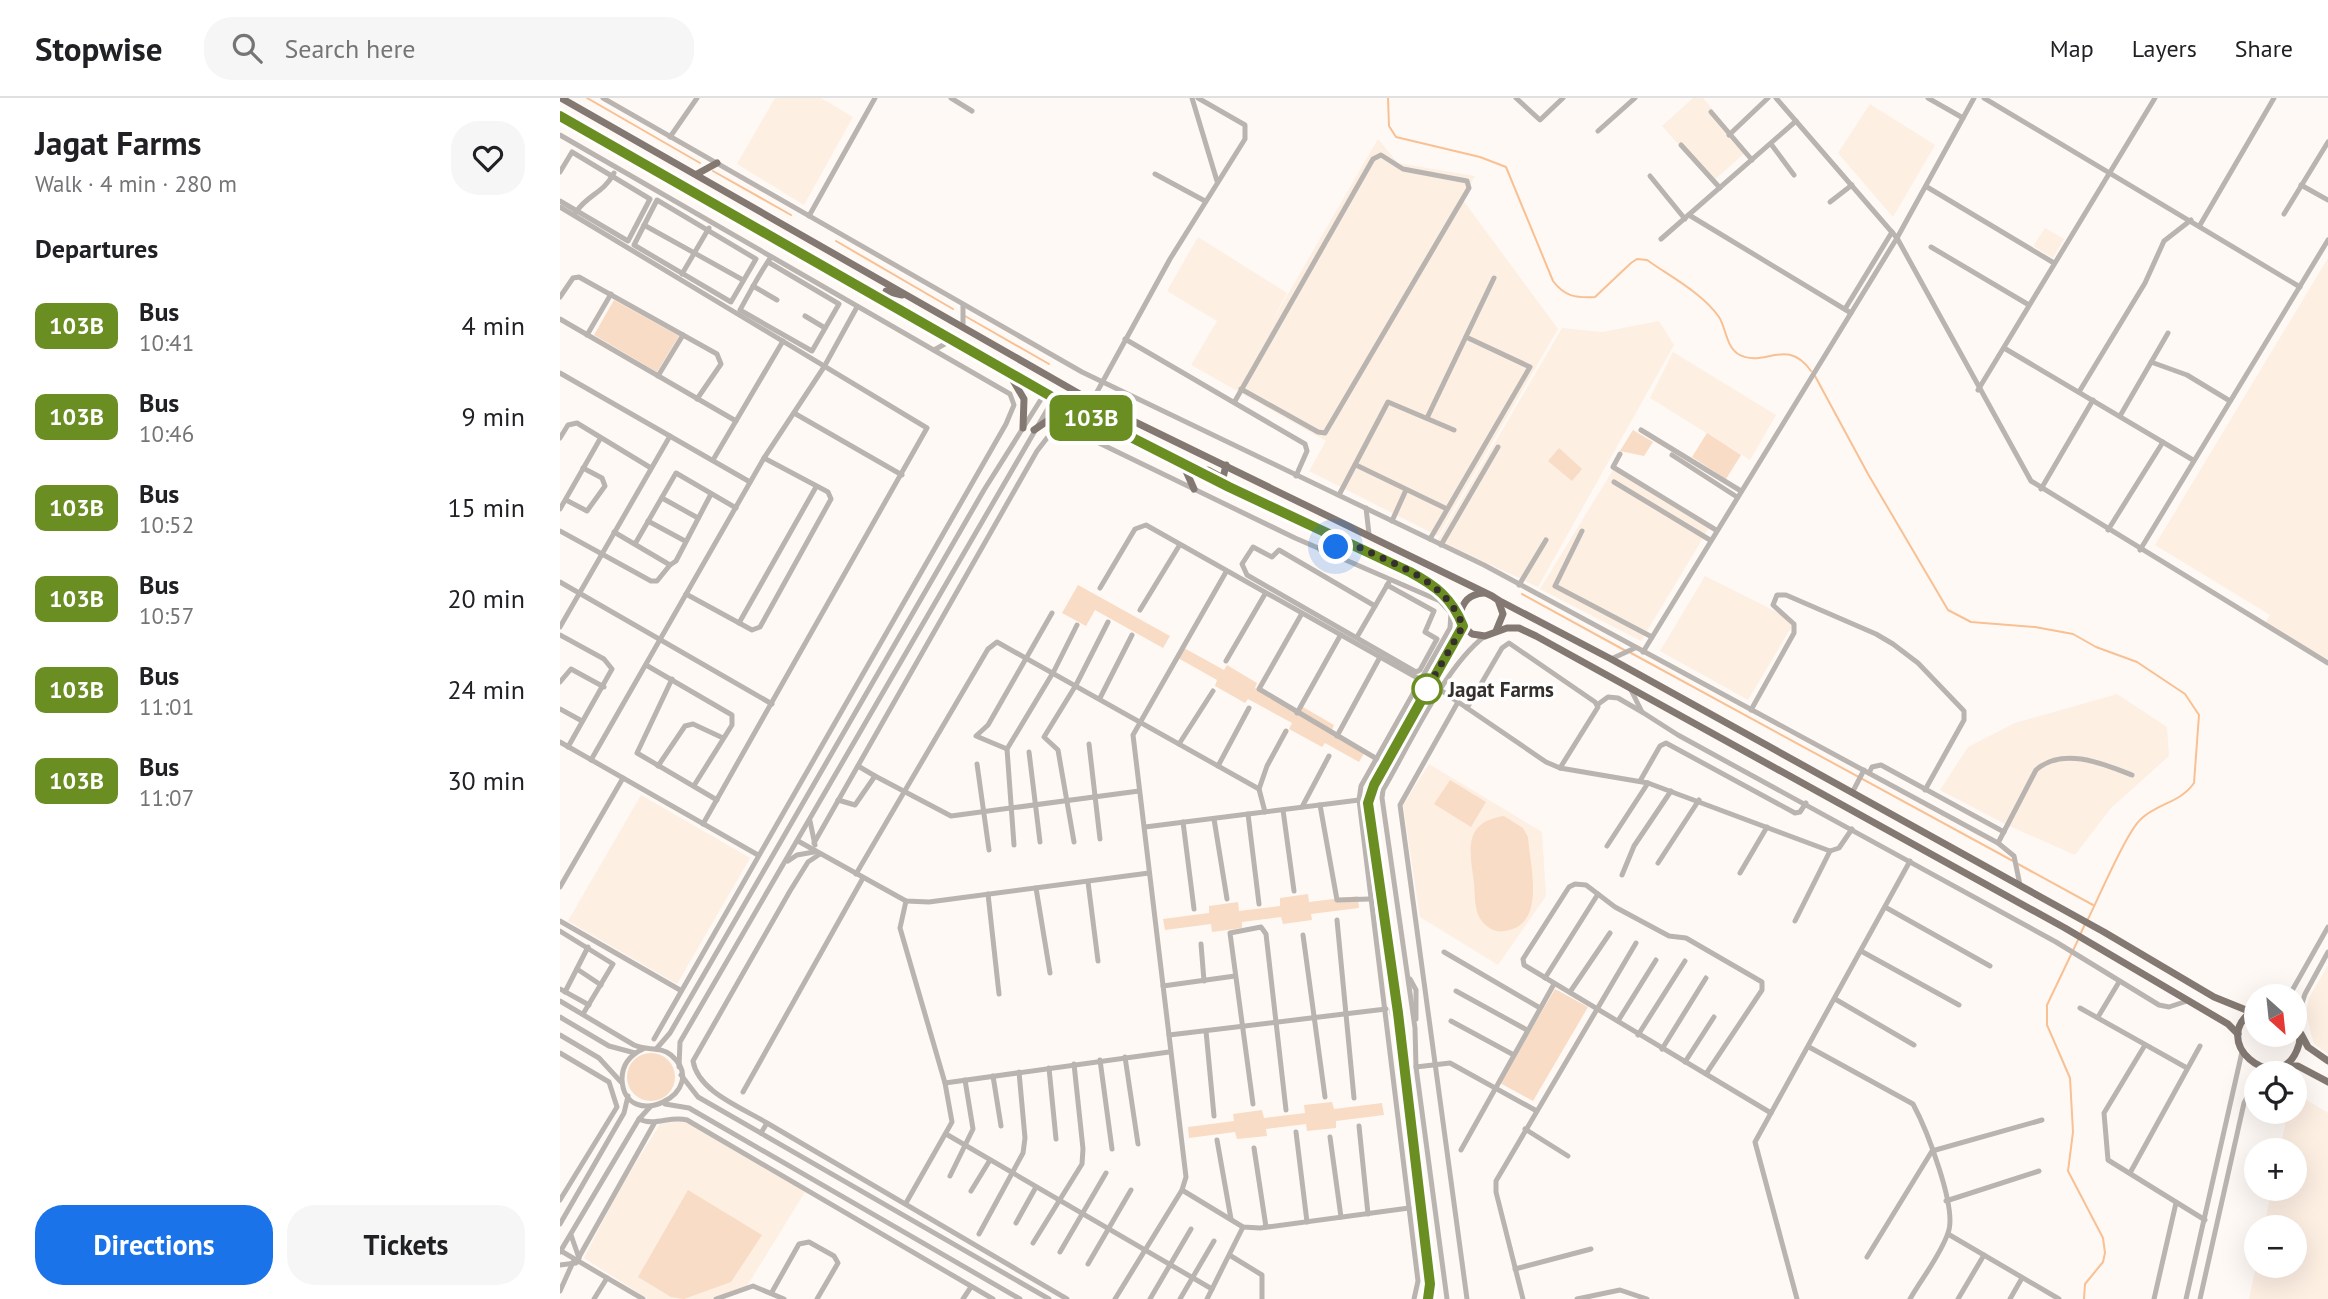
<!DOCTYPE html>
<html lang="en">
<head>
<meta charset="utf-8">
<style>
  :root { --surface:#fff; --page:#f6f6f6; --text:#202124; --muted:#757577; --line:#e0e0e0; --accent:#1a73e8 }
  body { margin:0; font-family:"PT Sans",sans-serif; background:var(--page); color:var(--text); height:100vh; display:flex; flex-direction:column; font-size:26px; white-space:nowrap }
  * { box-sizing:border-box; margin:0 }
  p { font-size:23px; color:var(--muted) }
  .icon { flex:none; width:38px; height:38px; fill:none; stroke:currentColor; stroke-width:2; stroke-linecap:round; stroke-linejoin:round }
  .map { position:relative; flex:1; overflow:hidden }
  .drawer { display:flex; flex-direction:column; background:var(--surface); width:560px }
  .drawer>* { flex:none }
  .badge { padding:0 14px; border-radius:10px; font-size:24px; line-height:46px }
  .needle { width:46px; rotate:153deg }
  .controls { position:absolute; left:1684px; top:886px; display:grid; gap:14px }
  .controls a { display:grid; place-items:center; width:63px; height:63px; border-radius:50%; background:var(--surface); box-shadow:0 7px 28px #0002; font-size:35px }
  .you { position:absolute; width:35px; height:35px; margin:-18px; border:5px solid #fff; border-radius:50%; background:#1a73e8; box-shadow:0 0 0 10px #1a73e833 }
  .map>.badge { position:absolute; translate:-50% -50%; box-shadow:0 0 0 4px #fff }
  h2 { padding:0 35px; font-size:26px; line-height:63px }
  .round { display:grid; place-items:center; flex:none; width:74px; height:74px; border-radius:28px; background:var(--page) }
  .headline { display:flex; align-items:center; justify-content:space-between; height:119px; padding:0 35px }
  h1 { font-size:33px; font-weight:700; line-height:52px }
  .button { display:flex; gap:14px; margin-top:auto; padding:14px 35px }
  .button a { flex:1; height:80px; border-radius:28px; background:var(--accent); color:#fff; font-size:28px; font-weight:700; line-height:80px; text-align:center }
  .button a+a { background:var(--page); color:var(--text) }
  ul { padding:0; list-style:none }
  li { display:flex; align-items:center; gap:21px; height:91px; padding:0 35px }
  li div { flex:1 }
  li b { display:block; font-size:26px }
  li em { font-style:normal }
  li .badge { min-width:77px; font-weight:700; text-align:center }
  header { display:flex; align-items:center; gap:42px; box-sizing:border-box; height:98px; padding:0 35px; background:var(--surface); border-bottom:2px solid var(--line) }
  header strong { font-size:33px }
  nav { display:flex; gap:38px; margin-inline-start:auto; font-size:24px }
  .search { width:490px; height:63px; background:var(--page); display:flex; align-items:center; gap:18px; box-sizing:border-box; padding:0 24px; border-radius:28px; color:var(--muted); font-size:26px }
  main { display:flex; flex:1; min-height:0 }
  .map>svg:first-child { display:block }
  .built { fill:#feefe3 }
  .green { fill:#f8dcc5 }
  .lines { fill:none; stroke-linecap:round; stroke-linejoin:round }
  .stream { stroke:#f8c093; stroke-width:2 }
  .minor { stroke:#b9b4b0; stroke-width:5 }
  .major { stroke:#837972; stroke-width:7 }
  .line-casing { stroke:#fff; stroke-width:16 }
  .line { stroke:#6b8e23; stroke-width:10 }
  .walk { stroke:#35302c; stroke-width:7; stroke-dasharray:0 12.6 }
  .stop-dot { fill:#fff; stroke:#6b8e23; stroke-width:3.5 }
  .labels { text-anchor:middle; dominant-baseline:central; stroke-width:7; stroke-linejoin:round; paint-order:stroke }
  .stop-label { font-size:21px; font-weight:bold; fill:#35302c; stroke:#fff; text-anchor:start }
</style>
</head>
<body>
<header>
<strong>Stopwise</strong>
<div class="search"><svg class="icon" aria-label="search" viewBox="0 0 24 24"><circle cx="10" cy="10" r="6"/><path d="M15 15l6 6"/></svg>Search here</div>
<nav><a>Map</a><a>Layers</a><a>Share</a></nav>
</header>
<main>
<section class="drawer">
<div class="headline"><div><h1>Jagat Farms</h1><p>Walk · 4 min · 280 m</p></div><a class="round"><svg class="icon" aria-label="heart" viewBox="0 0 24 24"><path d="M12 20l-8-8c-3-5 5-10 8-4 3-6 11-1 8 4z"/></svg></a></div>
<h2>Departures</h2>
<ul>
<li><span class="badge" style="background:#6b8e23;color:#fff">103B</span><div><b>Bus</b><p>10:41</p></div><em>4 min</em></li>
<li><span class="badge" style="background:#6b8e23;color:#fff">103B</span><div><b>Bus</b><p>10:46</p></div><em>9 min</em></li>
<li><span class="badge" style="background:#6b8e23;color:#fff">103B</span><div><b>Bus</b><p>10:52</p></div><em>15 min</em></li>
<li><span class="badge" style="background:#6b8e23;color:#fff">103B</span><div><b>Bus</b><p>10:57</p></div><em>20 min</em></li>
<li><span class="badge" style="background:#6b8e23;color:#fff">103B</span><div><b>Bus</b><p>11:01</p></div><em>24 min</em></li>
<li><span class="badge" style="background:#6b8e23;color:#fff">103B</span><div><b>Bus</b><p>11:07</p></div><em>30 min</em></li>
</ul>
<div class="button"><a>Directions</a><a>Tickets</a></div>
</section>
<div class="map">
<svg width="1768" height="1201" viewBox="0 0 1768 1201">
  <rect width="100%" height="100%" fill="#fff9f5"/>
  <g class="built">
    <path d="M215,0H261L293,19L244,107L177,66Z"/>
    <path d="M1133,0H1143L1187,53L1152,84L1102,28Z"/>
    <path d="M1310,6L1375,47L1333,119L1278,55Z"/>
    <path d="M818,41L838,65L915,78L845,203L903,102L998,231L878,438L749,373L766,343L631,267L657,223L607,193L638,139L727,195L710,227Z"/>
    <path d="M1485,130L1504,141L1493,160L1473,148Z"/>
    <path d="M1768,160V561L1704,526L1710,517L1595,447Z"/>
    <path d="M1099,223L1114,247L978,489L878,442L1002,230L1042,234Z"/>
    <path d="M1113,254L1216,317L1190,362L1090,300Z"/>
    <path d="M1053,372L1149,430L1081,543L980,491Z"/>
    <path d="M1145,478L1235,523L1188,602L1100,553Z"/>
    <path d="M1557,596L1607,629L1609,658L1551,710L1515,757L1447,727L1380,692L1408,649L1455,625Z"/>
    <path d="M869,666L982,734L986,798L938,867L860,819L843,707Z"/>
    <path d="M81,697L190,760L117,886L8,823Z"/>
    <path d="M1768,867V956L1754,946L1746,915L1749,900Z"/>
    <path d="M1734,994L1768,1015V1201H1689L1696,1167H1734V1129H1704L1712,1090H1734V1052H1720L1728,1013H1734Z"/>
    <path d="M120,1023L132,1027L245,1094L187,1188L152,1201H88L24,1160L56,1097L100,1026Z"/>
  </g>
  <g class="green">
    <path d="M54,202L119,238L97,274L34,237Z"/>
    <path d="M1073,332L1093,344L1084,358L1060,353Z"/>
    <path d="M1147,335L1181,357L1166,381L1132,359Z"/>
    <path d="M999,350L1022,371L1012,383L988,363Z"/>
    <path d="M518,487L610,538L603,550L535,512L526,528L502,515Z"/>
    <path d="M624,550L664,572L667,567L697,585L695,590L739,614L743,609L774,627L772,632L806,652L799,664L765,645L762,649L729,631L732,625L688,601L685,605L655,588L657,582L618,560Z"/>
    <path d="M890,682L926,704L911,729L874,706Z"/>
    <path d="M944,718L963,730L968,739C970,768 987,827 945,833C935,835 927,830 921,822C914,812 915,797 914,785C910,754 902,724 944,718Z"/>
    <path d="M748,796L749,804L798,798L799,810L751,816L752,822L723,826L721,819L682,824V830L652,834L651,826L605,832L603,821L649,815V808L678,804L679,813L720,808V800Z"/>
    <path d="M995,891L1028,909L973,1003L940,985Z"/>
    <circle cx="91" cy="979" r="24"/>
    <path d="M772,1004L774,1011L822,1005L824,1017L776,1023V1030L747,1033L746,1026L706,1031L707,1038L677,1041L675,1034L629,1040L628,1029L674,1023L673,1016L702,1012L704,1020L745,1015L744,1007Z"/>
    <path d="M128,1092L202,1137L171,1184L124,1201L111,1199L78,1179Z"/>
  </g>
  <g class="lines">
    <g class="stream">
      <path d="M27,0L140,65"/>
      <path d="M828,0L829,28L836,39L920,59L946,69L993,183C1005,199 1016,200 1035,199L1071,165L1077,161L1087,162C1111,179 1142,195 1159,219C1166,230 1166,248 1178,256C1204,271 1226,238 1251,273"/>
      <path d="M153,73L231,117"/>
      <path d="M276,143L393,211"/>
      <path d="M405,218L489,266"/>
      <path d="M1255,278L1308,376L1388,512L1411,524L1475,529L1513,536L1536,549L1577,564L1625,596L1639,617L1634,685C1620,705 1598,705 1581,721C1567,733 1538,801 1528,821"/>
      <path d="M962,496L1066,553"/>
      <path d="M1071,555L1453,763"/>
      <path d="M1458,766L1533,807"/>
      <path d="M1520,837L1525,826"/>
      <path d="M1518,842L1487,907V927L1510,980L1513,1034L1508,1073L1543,1140L1545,1155L1543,1164L1525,1186L1524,1201"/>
    </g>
    <g class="minor">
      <path d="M43,0L522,274L924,467L1438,745L1454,758L1460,787"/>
      <path d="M391,0L412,13"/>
      <path d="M632,0L657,83"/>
      <path d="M956,0L980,22L1003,0"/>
      <path d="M1216,0L1337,140L1471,383L1768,565"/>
      <path d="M1368,0L1403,20"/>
      <path d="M1424,0L1740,189"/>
      <path d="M1151,14L1192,62"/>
      <path d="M1038,33L1075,0"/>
      <path d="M0,37L450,296L454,307L446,326L94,941"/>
      <path d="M1169,37L1208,0"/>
      <path d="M110,39L137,0"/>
      <path d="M1211,46L1234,77"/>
      <path d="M1121,47L1160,90"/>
      <path d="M0,74L12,54L90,101L68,143L0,103"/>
      <path d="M595,76L645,103"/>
      <path d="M1090,78L1125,121"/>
      <path d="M1741,87L1768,102"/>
      <path d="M1367,89L1494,165"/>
      <path d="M97,102L196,161L171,204L74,147Z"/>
      <path d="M1270,104L1292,87"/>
      <path d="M0,109L367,330L143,726"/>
      <path d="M16,114C28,96 43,96 54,75"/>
      <path d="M1724,116L1768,44"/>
      <path d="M1129,117L1291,215"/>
      <path d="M249,118L315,0"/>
      <path d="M84,127L183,182"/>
      <path d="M1640,127L1714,0"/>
      <path d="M1101,141L1236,23"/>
      <path d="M1371,149L1469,207"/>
      <path d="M208,164L279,206L252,253L180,212C190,194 199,176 211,159"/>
      <path d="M122,176L149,130"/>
      <path d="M193,188L217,202"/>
      <path d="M0,199L13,180L19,179L157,256L161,266L137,301"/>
      <path d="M403,207V230"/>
      <path d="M1285,211L1332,134"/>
      <path d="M245,218L265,230"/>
      <path d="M0,221L176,323"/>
      <path d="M27,237L51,196"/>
      <path d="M565,241L745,346L747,353L736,378"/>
      <path d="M1444,250L1633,362"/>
      <path d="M374,252L392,242"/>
      <path d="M1591,264L1627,277L1670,303"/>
      <path d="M0,275L190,384"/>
      <path d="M98,278L123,237"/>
      <path d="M1418,292L1595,0"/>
      <path d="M1519,294L1585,185L1604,143L1631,122"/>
      <path d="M532,303L610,161L685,41V27L638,0"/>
      <path d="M675,303L813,61L821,57L843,71L907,83L909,90L765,335L758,334L681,291"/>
      <path d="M234,315L342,377"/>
      <path d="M1560,318L1608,235"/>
      <path d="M867,320L934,180"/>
      <path d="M1081,332L1181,393"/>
      <path d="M0,340L8,327L17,325L91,370"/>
      <path d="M1060,356L1053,369L1156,432"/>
      <path d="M1112,357L1177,399"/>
      <path d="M153,362L223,243"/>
      <path d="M796,367L887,411"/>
      <path d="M1054,384L1150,442"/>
      <path d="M1481,391L1533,302"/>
      <path d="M779,397L828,304L894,332"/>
      <path d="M102,400L138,420"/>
      <path d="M6,402L27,413L45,388L42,380L23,370"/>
      <path d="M806,410L809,436"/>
      <path d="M0,411L40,341"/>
      <path d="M88,423L125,443"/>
      <path d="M832,423L846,392"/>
      <path d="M1548,432L1603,344"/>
      <path d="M0,433L91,483H97L110,467"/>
      <path d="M1022,433L995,488L1092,539"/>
      <path d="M54,434L110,467L116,463L151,396"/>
      <path d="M870,441L970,269L906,239"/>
      <path d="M75,446L116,375L176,410"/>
      <path d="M881,447L938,349"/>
      <path d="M1580,452L1768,142"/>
      <path d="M0,484L212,606"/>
      <path d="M959,487L986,442"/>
      <path d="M540,490L575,431L586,427L861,582"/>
      <path d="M126,496L192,532L200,529L271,401L268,394L204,360"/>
      <path d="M815,508L719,452L712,459L693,449L682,466L687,477L856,574L860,572L877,541L865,534L874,513L827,487"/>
      <path d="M580,512L619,448"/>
      <path d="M741,517L699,591L817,661"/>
      <path d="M179,525L256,389"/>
      <path d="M0,529L110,338"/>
      <path d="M0,537L44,561L52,571L8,649"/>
      <path d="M797,539L829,484"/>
      <path d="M1083,554L1337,140L1414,0"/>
      <path d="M1051,561L1075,550"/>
      <path d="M666,563L705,496"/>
      <path d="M86,567L172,617V627L135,686"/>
      <path d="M112,581L77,655L157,702"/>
      <path d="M0,584L11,571L44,589"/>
      <path d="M1070,590L1082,614L1118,637L1496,844L1599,907L1609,909L1627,903"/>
      <path d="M882,593L986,664L1000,670L1088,685L1270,753L1279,750L1292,731"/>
      <path d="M540,600L572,537"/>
      <path d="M898,604L840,707L907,1201"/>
      <path d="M1037,607L1048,599L1058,600L1082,614"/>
      <path d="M907,610L942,550L949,545L1035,604L1038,609L1000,670"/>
      <path d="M0,611L22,623"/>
      <path d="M1191,612L1234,535V526L1213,507L1217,497H1226L1316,536L1333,546L1358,565L1404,613V622L1365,692"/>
      <path d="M737,615L780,538"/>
      <path d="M777,638L820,559"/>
      <path d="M0,644L198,757"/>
      <path d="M529,646L540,741"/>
      <path d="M619,646L653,593"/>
      <path d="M447,651L416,638L428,627L492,515"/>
      <path d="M469,654L480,744"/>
      <path d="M31,662L204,360L264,269L297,209"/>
      <path d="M417,666L429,752"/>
      <path d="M98,668L125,628L133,626L163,640"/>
      <path d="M298,668L315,678"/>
      <path d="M658,668L689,610"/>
      <path d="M1309,675L1312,669L1321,667L1444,734"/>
      <path d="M1080,683L1100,648L1106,645L1235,715L1240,714L1246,705"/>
      <path d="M699,691L707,668L726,633"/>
      <path d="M1292,695L1304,672"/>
      <path d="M278,702L295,707L315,678L391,718L579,693"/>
      <path d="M760,707L777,802L810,801"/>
      <path d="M742,709L769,658"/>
      <path d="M723,712L734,793"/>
      <path d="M688,716L699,806"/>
      <path d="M654,721L667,801"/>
      <path d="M250,723L255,747"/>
      <path d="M623,724L634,811"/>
      <path d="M585,729L799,702"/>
      <path d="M238,743L346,803L369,804L589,775"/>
      <path d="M514,744L498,652L484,639L516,587L548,524"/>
      <path d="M254,745L477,353L494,331L506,329L735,440L880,503L891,515L890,530L801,688L799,702L858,1183L854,1201"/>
      <path d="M1438,745L1476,672C1503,648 1544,666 1572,677"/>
      <path d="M454,747L447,651L494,573L517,527"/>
      <path d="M1047,748L1088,685"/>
      <path d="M228,763L237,757L254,754"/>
      <path d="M1098,765L1139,702"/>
      <path d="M1180,775L1207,729"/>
      <path d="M296,776L428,551L437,544L699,691L705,714"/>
      <path d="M1062,777L1074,748L1111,693"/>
      <path d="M528,784L538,863"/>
      <path d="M0,789L63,680"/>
      <path d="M476,790L490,875"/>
      <path d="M428,796L439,896"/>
      <path d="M1325,809L1430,868"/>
      <path d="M777,822L794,1000"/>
      <path d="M0,823L120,892"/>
      <path d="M1235,823L1270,753"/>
      <path d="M0,833L53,866L23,916"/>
      <path d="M743,837L765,999"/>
      <path d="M641,846L644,883"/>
      <path d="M1301,853L1399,907"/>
      <path d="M884,854L980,910"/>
      <path d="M17,871L41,887"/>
      <path d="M985,880L1038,796"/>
      <path d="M850,881L856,892V921"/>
      <path d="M831,883L832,915L837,928"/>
      <path d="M603,888L675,878"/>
      <path d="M0,891L29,907"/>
      <path d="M896,893L967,932"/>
      <path d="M5,894L28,849"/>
      <path d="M1010,894L1050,835"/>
      <path d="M1729,898L1768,829"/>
      <path d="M1275,901L1354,947"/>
      <path d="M0,903L74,947C86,953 100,948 111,957C154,994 64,1037 62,981C62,966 70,957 83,951"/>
      <path d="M1520,910L1627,970"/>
      <path d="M0,919L49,948L75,955"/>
      <path d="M1538,919L1559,884"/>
      <path d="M891,923L952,956"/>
      <path d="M1058,923L1096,862"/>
      <path d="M1736,923L1745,896L1768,854"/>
      <path d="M646,933L654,1018"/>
      <path d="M0,937L39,960L61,984"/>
      <path d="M609,937L826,911"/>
      <path d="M1078,937L1125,863"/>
      <path d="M1585,947L1544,1015L1548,1062L1645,1122"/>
      <path d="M1249,949L1353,1006C1366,1030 1398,1111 1388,1135C1380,1158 1362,1180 1350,1201"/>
      <path d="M97,950L110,935L424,392L485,295"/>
      <path d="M1102,951L1146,880"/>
      <path d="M0,955L49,984L57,1009L0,1102"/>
      <path d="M565,959L578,1046"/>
      <path d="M540,962L552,1051"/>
      <path d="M1125,964L1154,919"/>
      <path d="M119,969L120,944L494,300"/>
      <path d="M856,969L890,965L975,1012"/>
      <path d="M489,970L496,1041"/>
      <path d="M1146,976L1202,892V884L1126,840L1109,838L1055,809L1026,787L1015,786L1009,789L963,861L964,867C1046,916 1128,966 1211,1015"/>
      <path d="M121,977L138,999L489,1201"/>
      <path d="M433,978L441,1028"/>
      <path d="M385,985L609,954"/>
      <path d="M183,994L303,780"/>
      <path d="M105,1006L129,1010L460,1201"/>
      <path d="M693,1006L670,835L701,829L706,836L726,1012"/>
      <path d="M79,1021C95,1029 111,1017 127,1022L433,1201"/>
      <path d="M207,1025C183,1010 138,994 133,963L230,793L248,764L260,756"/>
      <path d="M799,1028L808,1116"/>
      <path d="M965,1031L1008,1058"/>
      <path d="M736,1034L747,1124"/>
      <path d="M201,1035L207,1025L507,1201"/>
      <path d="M386,1036L652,1191"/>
      <path d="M770,1039L781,1119"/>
      <path d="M657,1042L671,1121"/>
      <path d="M694,1050L706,1129"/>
      <path d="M901,1052L994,886"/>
      <path d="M1570,1075L1640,948"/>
      <path d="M390,1078L413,1031L405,982"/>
      <path d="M622,1092L683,1129L700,1130L849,1110"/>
      <path d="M411,1093L430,1062"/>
      <path d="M1386,1103L1479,1073"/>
      <path d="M346,1105L392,1024L385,985L340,830L346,803"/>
      <path d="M456,1125L476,1089"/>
      <path d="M0,1126L64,1015L68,998"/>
      <path d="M419,1136L463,1055L465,1040L459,974"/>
      <path d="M1388,1136L1499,1201"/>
      <path d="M11,1137L19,1160"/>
      <path d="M473,1145L522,1066L523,1051L514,966"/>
      <path d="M1,1153L83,1201"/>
      <path d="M0,1154L79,1021L90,1009"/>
      <path d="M500,1154L546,1075"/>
      <path d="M671,1158L702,1177V1201"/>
      <path d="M19,1159L95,1024"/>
      <path d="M1307,1159L1372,1053L1482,1022"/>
      <path d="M528,1166L571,1092"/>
      <path d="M0,1167L16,1165"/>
      <path d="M955,1171L1031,1151"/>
      <path d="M0,1193L13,1164"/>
      <path d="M212,1194L239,1146L249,1144L274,1158L278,1165L257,1201"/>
      <path d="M34,1201L47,1180"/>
      <path d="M156,1201L193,1188L224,1201"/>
      <path d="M403,1201L411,1189"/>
      <path d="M555,1201L622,1092L626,1079L573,637L666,474"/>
      <path d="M590,1201L631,1131"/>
      <path d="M620,1201L654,1143"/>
      <path d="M647,1201L683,1129"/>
      <path d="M868,1201L871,1187L808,705L814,687L903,528"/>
      <path d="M887,1201L856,969L855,930L822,700L823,692C849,648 885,568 925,538"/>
      <path d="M963,1201L936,1094V1083L1076,845"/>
      <path d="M1017,1201L1060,1192L1087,1201"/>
      <path d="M1237,1201L1195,1044L1350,763"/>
      <path d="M1398,1201L1424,1157"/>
      <path d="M1450,1201L1462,1180"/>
      <path d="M1594,1201L1616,1105"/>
      <path d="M1626,1201L1682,954"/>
      <path d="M1640,1201L1684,1005L1696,983"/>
    </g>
    <g class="major">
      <path d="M1,0L532,303L932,498L938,502L943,516L936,533"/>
      <path d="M0,18L494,300L877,488L890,501L903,528L912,536L925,538L947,530H959L976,538L1505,830L1668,926L1678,936"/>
      <path d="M137,76L157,65"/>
      <path d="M329,204L325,197L326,193L342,197"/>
      <path d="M451,279L464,301L463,330"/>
      <path d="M474,332L493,319L521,316"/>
      <path d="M623,366L634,391"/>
      <path d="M649,379L648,372L663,380L666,367"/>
      <path d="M761,451L791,446"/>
      <path d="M940,503L1051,561L1544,834L1654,899L1691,914"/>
      <path d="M900,518C902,503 910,496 924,495"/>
      <path d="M1696,911C1644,941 1717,1001 1737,952C1742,941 1741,931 1734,921"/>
      <path d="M1741,936L1748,949L1768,963"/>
      <path d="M1724,968H1738L1768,984"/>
    </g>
  </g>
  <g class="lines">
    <g class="line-casing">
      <path id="line" d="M0,18L494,300L669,389L850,474C876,488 892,500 903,528L814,687L808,705L838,915L870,1186L868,1201"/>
    </g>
    <use href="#line" class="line"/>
    <path class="walk" d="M776,449L792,446C835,467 884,480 903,528L867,591"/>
  </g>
  <circle class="stop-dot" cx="867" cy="591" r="14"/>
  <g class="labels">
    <g class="stop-label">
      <text x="888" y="591">Jagat Farms</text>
    </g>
  </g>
</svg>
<div class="controls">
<a><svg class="needle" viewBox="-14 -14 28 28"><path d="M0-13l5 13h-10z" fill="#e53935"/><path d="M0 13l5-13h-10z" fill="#757577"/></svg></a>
<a><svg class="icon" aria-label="locate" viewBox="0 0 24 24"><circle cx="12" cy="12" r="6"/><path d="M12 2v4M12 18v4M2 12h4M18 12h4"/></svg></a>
<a>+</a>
<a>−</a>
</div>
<div class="you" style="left:776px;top:449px"></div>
<b class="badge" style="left:531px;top:320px;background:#6b8e23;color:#fff">103B</b>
</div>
</main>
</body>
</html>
